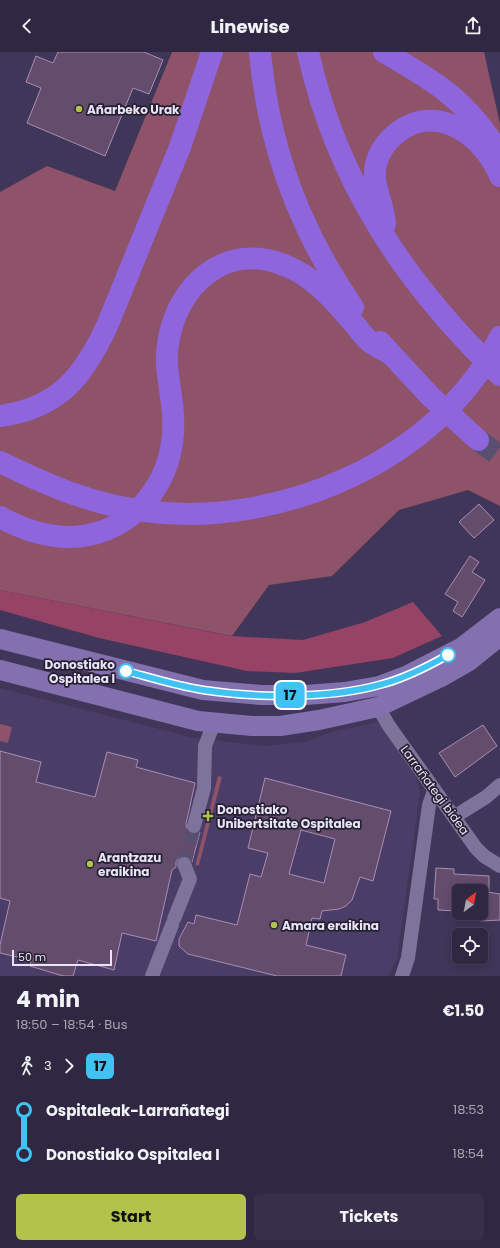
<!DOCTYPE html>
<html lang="en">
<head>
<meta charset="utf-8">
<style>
  :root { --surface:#302843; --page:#38304a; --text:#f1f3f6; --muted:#a8a6b2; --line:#4b445c; --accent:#b2c34c }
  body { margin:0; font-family:Poppins,sans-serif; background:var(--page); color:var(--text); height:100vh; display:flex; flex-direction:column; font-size:15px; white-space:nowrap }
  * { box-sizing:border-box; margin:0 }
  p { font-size:13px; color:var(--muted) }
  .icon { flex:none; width:22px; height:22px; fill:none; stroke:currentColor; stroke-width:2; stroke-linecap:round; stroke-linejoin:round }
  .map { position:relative; height:924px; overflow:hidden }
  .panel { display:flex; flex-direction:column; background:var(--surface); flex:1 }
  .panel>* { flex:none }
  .badge { padding:0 8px; border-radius:6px; font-size:14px; line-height:26px }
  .needle { width:26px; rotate:32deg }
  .tools { position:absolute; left:452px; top:832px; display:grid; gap:8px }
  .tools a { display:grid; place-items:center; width:36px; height:36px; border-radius:6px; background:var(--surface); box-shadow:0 2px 10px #0003,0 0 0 1px var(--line); font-size:20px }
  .scale { position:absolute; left:12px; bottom:10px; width:100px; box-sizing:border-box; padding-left:4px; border:2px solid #e9e4fa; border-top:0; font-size:11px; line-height:14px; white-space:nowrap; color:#e9e4fa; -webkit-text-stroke:3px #252131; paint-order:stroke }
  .map>.badge { position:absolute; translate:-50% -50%; box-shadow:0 0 0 2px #fff }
  .legs { display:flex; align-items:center; gap:6px; height:44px; padding:0 16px; font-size:13px }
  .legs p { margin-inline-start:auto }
  .summary { display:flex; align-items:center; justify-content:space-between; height:68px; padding:0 16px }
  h1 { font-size:22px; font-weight:700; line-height:30px }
  .primary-button { display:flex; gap:8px; margin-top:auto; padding:8px 16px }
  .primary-button a { flex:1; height:46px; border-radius:6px; background:var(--accent); color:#111; font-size:16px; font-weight:700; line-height:46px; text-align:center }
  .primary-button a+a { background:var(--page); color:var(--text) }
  ul { padding:0 16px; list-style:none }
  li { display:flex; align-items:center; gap:14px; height:44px; font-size:15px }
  li i { display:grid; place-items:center; width:6px; height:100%; margin:0 5px; background:currentColor }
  li i::after { content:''; width:10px; height:10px; margin:-5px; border:3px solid; border-radius:50%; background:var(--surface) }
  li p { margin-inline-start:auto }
  li:first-child i { background:linear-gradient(#0000 50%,currentColor 0) }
  li:last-child i { background:linear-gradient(currentColor 50%,#0000 0) }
  header { display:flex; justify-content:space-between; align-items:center; height:52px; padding:0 16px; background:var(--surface); font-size:18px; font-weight:700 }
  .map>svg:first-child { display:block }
  .built { fill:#4a3d67 }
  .green { fill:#8e5369 }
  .forest { fill:#964365 }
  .building { fill:#644c6d; stroke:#a88eb2; fill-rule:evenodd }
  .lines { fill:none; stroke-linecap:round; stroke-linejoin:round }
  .minor-tunnel { stroke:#595071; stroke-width:14; stroke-dasharray:14 7; stroke-linecap:butt }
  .motorway-tunnel { stroke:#595071; stroke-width:22; stroke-dasharray:22 11; stroke-linecap:butt }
  .minor { stroke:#7e749b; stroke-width:14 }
  .secondary { stroke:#8370af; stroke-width:20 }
  .motorway { stroke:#8f65de; stroke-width:22 }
  .line-1-casing { stroke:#fff; stroke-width:9 }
  .line-1 { stroke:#40c2f3; stroke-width:6 }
  .poi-dot { fill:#b2c34c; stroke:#252131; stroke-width:1.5 }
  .stop-1-dot { fill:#fff; stroke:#40c2f3; stroke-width:2 }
  .labels { text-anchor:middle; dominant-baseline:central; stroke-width:3.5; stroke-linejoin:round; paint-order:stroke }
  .poi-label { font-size:12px; font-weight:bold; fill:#e9e4fa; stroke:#252131; text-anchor:start }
  .stop-label { font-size:12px; font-weight:bold; fill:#e9e4fa; stroke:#252131; text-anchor:end }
  .street-label { font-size:12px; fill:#e9e4fa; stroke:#252131 }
</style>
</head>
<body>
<header><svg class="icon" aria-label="back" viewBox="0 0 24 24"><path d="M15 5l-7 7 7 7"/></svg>Linewise<svg class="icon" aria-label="share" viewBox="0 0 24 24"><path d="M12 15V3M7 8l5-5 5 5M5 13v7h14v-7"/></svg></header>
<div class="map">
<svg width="500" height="924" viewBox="0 0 500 924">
  <rect width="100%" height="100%" fill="#403659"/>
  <path class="built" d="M0,636L194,686L266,694L305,690L335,679L379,670L415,723L420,740L397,908L388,924H0Z"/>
  <g class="green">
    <path d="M172,0H484L500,72V454L468,438L399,458L332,524L269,533L232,584L0,538V140L47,114L115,139Z"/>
    <path d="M0,672L12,675L8,691L0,689Z"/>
    <path d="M218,724L222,725L199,813L195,814Z"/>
  </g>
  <path class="forest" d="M0,538L231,584L303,588L365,570L413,550L442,584L393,606L295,621L247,619L99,586L0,558Z"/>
  <g class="building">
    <path d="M58,0H144L163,8L149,42L133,36L105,104L27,71L41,36L26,30L36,4L53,11Z"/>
    <path d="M479,452L494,468L474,486L459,470Z"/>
    <path d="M470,504L479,510L472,520L485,528L462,565L453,559L458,550L445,542Z"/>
    <path d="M483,673L497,694L455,725L439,701Z"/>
    <path d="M0,699L41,710L36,730L95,745L107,700L138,708L136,715L195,731L186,772L188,780L192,782L200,780L192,810L189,805L180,804L176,810V815L172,818L156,889L122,881L114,918L78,908L73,924H63L30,914L31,908L0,901V893L10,849L0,846Z"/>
    <path d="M265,726L391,759L373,829L360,825L352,848L346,854L339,857L322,859L320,867L312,866L306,893L346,903L341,924H277L188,902L179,894V887L188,870L194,872L196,863L237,873L250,822L261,825L268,801L248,796ZM301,778L335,787L324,831L289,822Z"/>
    <path d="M436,816L454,817V822L489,824V839H458L457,859L438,858V847H434Z"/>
    <path d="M481,839L500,842V868L481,869Z"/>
  </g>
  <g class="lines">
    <path class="minor-tunnel" d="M184,812L194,774"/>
    <path class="motorway-tunnel" d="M478,388L500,404"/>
    <g class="minor">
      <path d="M378,655L389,674L476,796L484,804L500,814"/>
      <path d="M454,765L486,745L500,733"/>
      <path d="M194,774L204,736L205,694L214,671"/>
      <path d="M174,867L190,827L184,812"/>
      <path d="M152,924L172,873"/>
      <path d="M402,924L408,906L429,753L434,739"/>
    </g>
    <g class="secondary">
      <path d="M0,587L203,638L261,643H305L345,640L379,634L408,623L461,596L500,566"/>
      <path d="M0,618L198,669L252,674H280L319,668L378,655L441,625L469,609L500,584"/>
    </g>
    <g class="motorway">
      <path d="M260,0C268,92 300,179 353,255"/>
      <path d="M308,0C337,130 405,232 500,323"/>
      <path d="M384,0C431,27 464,46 494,93"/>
      <path d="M385,172C384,151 371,134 376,112C379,99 388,88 398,80C438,50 485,85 500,124"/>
      <path d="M380,290L431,345L478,388"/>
      <path d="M0,364C59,356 83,325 107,274L180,95L212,0"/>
      <path d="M0,410C47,433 93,453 145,459C278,477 439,409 500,285"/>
      <path d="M0,465C33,483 70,492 106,478C152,459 176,413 173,364C172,340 164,316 168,292C176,234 225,189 284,213C311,223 331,245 349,266C356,273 362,283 370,290C376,294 383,298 389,301"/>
    </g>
  </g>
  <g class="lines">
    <g class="line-1-casing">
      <path id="line-1" d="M126,619C152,626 177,634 203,638C254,646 329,647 379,633C403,627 427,615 448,603"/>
    </g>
    <use href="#line-1" class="line-1"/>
  </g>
  <g class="poi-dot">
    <circle cx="79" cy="57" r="4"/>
    <path d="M206 758h4v4h4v4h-4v4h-4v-4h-4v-4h4z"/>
    <circle cx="90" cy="812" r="4"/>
    <circle cx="274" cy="873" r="4"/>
  </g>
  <g class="stop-1-dot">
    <circle cx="448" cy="603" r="7"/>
    <circle cx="126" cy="619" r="7"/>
  </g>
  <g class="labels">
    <g class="poi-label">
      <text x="87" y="57">Añarbeko Urak</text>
      <text x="217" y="757">Donostiako<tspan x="217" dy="14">Unibertsitate Ospitalea</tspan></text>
      <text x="98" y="805">Arantzazu<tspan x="98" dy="14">eraikina</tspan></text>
      <text x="282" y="873">Amara eraikina</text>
    </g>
    <g class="stop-label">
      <text x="115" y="612">Donostiako<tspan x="115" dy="14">Ospitalea I</tspan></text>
    </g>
    <g class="street-label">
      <text transform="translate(435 738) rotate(54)">Larrañategi bidea</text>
    </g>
  </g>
</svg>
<div class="tools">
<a><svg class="needle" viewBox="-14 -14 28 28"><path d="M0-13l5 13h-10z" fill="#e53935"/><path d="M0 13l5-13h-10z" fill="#a8a6b2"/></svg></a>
<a><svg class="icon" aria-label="locate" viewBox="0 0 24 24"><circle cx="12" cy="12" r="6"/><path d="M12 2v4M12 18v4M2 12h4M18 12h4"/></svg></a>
</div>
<div class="scale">50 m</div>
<b class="badge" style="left:290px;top:643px;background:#40c2f3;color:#111">17</b>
</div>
<section class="panel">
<div class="summary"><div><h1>4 min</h1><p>18:50 – 18:54 · Bus</p></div><b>€1.50</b></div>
<div class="legs"><svg class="icon" aria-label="walk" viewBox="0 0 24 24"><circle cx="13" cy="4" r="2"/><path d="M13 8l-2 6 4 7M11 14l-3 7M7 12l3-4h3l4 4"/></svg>3<svg class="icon" aria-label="forward" viewBox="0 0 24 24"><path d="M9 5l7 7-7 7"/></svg><b class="badge" style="background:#40c2f3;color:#111">17</b></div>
<ul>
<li><i style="color:#40c2f3"></i><b>Ospitaleak-Larrañategi</b><p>18:53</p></li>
<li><i style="color:#40c2f3"></i><b>Donostiako Ospitalea I</b><p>18:54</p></li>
</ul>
<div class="primary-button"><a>Start</a><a>Tickets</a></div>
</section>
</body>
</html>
